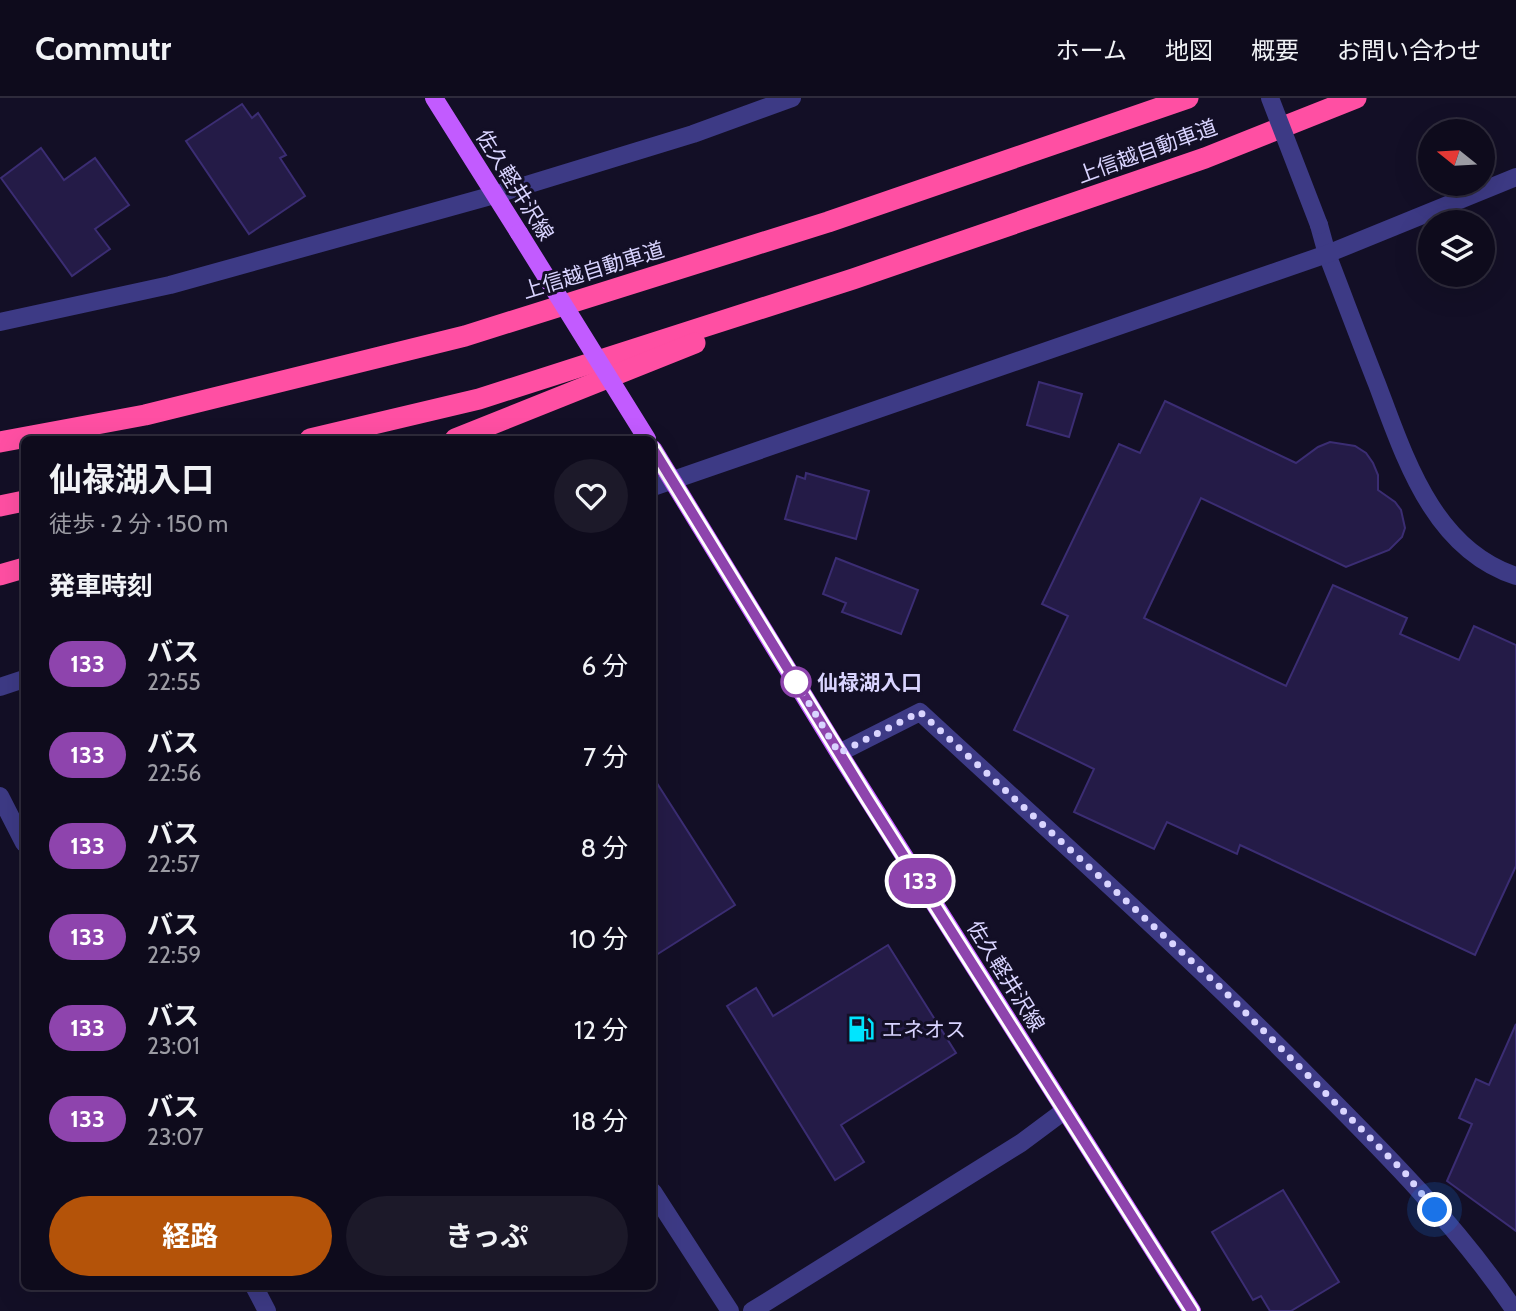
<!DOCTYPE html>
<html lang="ja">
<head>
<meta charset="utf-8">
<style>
  :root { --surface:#0e0b1c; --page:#1c1929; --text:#f1f3f6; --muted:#9b9ba3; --line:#2e2b3b; --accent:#b45309 }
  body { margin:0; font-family:Cabin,"Noto Sans JP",sans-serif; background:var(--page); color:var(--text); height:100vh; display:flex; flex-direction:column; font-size:26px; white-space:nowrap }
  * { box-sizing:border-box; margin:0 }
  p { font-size:23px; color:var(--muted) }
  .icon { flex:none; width:38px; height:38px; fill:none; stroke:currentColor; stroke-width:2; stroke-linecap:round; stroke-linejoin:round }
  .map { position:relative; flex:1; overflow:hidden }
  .drawer { position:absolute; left:21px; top:338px; width:635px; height:854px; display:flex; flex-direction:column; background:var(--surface); border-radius:10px; box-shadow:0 7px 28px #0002,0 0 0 2px var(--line) }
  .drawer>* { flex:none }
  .badge { padding:0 14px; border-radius:23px; font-size:24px; line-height:46px }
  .needle { width:46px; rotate:288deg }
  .controls { position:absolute; left:1418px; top:21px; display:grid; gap:14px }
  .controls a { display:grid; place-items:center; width:77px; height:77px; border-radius:50%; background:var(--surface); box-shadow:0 7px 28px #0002,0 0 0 2px var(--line); font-size:35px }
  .you { position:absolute; width:35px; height:35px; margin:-18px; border:5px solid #fff; border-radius:50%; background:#1a73e8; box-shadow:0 0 0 10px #1a73e833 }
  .map>.badge { position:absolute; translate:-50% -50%; box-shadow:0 0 0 4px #fff }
  h2 { padding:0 28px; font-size:26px; line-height:63px }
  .round { display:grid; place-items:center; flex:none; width:74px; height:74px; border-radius:37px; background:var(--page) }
  .headline { display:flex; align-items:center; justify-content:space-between; height:119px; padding:0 28px }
  h1 { font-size:33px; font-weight:700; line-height:52px }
  .cta { display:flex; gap:14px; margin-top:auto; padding:14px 28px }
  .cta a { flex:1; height:80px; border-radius:42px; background:var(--accent); color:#fff; font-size:28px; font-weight:700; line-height:80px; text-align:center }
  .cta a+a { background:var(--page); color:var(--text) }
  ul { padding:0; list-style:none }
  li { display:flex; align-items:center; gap:21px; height:91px; padding:0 28px }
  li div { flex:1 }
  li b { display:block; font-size:26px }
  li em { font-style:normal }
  li .badge { min-width:77px; font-weight:700; text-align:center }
  header { display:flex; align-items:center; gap:42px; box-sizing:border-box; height:98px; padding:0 35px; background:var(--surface); border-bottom:2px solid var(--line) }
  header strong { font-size:33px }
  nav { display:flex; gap:38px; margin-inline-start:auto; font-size:24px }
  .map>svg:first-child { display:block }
  .building { fill:#241b47; stroke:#3b2d73; stroke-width:2 }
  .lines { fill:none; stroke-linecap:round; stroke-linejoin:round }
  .minor { stroke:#3d3a85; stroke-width:18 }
  .major { stroke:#c25bff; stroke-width:18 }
  .highway { stroke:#ff4fa3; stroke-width:21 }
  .minor-bridge { stroke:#3d3a85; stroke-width:18 }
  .major-bridge { stroke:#c25bff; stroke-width:18 }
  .line-casing { stroke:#fff; stroke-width:16 }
  .line { stroke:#8e44ad; stroke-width:10 }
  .walk { stroke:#d9d4ff; stroke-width:7; stroke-dasharray:0 12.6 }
  .stop-dot { fill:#fff; stroke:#8e44ad; stroke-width:3.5 }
  .labels { text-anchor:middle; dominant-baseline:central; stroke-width:6; stroke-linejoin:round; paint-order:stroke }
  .street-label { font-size:21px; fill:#d9d4ff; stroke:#130f26 }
  .stop-label { font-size:21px; font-weight:bold; fill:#d9d4ff; stroke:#130f26; text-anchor:start }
  .poi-label { font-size:21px; fill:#d9d4ff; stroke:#130f26; text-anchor:start }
</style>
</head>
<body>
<header>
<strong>Commutr</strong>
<nav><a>ホーム</a><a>地図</a><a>概要</a><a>お問い合わせ</a></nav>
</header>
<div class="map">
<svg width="1516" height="1213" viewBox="0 0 1516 1213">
  <rect width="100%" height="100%" fill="#130f26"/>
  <g class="building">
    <path d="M242,6L252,20L258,15L286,57L280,60L305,98L249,136L186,43Z"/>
    <path d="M41,50L64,82L95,60L129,107L95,131L110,151L72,178L1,80Z"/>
    <path d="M1039,284L1082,296L1069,339L1027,327Z"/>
    <path d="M1165,303L1296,365L1318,349L1330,344L1355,348L1366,355L1373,365L1378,377V392L1395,404L1401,412L1405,430L1402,439L1389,452L1346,469L1201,400L1144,520L1286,588L1333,487L1407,520L1400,536L1459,562L1474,528L1516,547V768L1475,857L1240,747L1237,756L1167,724L1154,751L1074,714L1094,671L1014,632L1068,518L1042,506L1119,346L1140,355Z"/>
    <path d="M806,375L869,393L856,441L785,421L797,378L805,381Z"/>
    <path d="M836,460L918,492L901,536L842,514L846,505L823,496Z"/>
    <path d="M653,679L735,807L653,859Z"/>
    <path d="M888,847L956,955L841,1027L864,1064L835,1082L727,908L756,890L773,918Z"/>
    <path d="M1516,926V1133L1447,1083L1472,1026L1459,1020L1476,981L1489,987Z"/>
    <path d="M1283,1092L1339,1184L1291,1213H1270L1261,1198L1253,1202L1212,1134Z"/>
  </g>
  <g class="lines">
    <g class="minor">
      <path d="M1319,127L1327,156C1344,200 1360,243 1377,286C1405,360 1433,451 1516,478"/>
      <path d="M0,224L170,187L494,97L693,36L792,0"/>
      <path d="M653,389L1327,156L1516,79"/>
      <path d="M0,589L24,581"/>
      <path d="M839,655L920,614C1052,736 1187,855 1313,983C1385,1055 1458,1128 1515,1213"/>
      <path d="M0,698L24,745"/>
      <path d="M653,1094L730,1213"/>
      <path d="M254,1188L267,1213"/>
      <path d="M752,1213L1021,1045L1064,1013"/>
    </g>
    <g class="major">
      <path d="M434,0L519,135"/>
      <path d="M653,351L839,655L1192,1213"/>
    </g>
    <g class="highway">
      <path d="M310,341L479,301L853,181L1205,60L1356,0"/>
      <path d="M455,341L695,245"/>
      <path d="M0,344L145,317L465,238L828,124L1188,0"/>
      <path d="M0,408L24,403"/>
      <path d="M0,477L24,470"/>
    </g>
    <path class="minor-bridge" d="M1270,0L1319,127"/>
    <path class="major-bridge" d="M519,135L647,341"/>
  </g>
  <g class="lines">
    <g class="line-casing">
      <path id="line" d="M653,351L867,700L1192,1213"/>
    </g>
    <use href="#line" class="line"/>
    <path class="walk" d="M796,584L839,655L920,614L1221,890L1405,1075L1435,1112"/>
  </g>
  <defs>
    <g id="fuel-bare" transform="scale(2.1)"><path d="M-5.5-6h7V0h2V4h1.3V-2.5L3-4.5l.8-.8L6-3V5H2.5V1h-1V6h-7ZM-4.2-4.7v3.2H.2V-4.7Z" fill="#00e5ff" stroke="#130f26" stroke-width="2.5" paint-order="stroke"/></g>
  </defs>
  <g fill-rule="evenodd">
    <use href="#fuel-bare" x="861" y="931"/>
  </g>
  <circle class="stop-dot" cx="796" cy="584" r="14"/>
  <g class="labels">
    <g class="street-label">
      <text transform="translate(1147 53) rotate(-20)">上信越自動車道</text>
      <text transform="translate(515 87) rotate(58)">佐久軽井沢線</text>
      <text transform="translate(593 172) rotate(-17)">上信越自動車道</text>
      <text transform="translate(1006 878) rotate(58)">佐久軽井沢線</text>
    </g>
    <g class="stop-label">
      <text x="817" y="584">仙禄湖入口</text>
    </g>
    <g class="poi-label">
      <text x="882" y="931">エネオス</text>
    </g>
  </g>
</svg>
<div class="controls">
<a><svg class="needle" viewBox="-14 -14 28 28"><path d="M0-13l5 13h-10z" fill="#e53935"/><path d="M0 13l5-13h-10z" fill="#9b9ba3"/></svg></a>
<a><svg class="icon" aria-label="layers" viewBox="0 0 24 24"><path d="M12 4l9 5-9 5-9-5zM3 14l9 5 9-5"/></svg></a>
</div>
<div class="you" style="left:1435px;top:1112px"></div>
<b class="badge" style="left:920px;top:783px;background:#8e44ad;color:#fff">133</b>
<section class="drawer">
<div class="headline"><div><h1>仙禄湖入口</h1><p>徒歩 · 2 分 · 150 m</p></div><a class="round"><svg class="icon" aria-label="heart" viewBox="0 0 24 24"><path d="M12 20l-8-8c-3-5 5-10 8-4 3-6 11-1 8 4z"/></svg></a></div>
<h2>発車時刻</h2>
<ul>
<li><span class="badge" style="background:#8e44ad;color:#fff">133</span><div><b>バス</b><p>22:55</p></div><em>6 分</em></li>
<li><span class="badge" style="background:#8e44ad;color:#fff">133</span><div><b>バス</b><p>22:56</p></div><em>7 分</em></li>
<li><span class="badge" style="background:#8e44ad;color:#fff">133</span><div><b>バス</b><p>22:57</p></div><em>8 分</em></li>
<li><span class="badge" style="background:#8e44ad;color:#fff">133</span><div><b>バス</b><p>22:59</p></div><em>10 分</em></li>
<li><span class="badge" style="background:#8e44ad;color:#fff">133</span><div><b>バス</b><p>23:01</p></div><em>12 分</em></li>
<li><span class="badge" style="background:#8e44ad;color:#fff">133</span><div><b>バス</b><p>23:07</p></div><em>18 分</em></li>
</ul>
<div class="cta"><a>経路</a><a>きっぷ</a></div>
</section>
</div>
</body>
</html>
